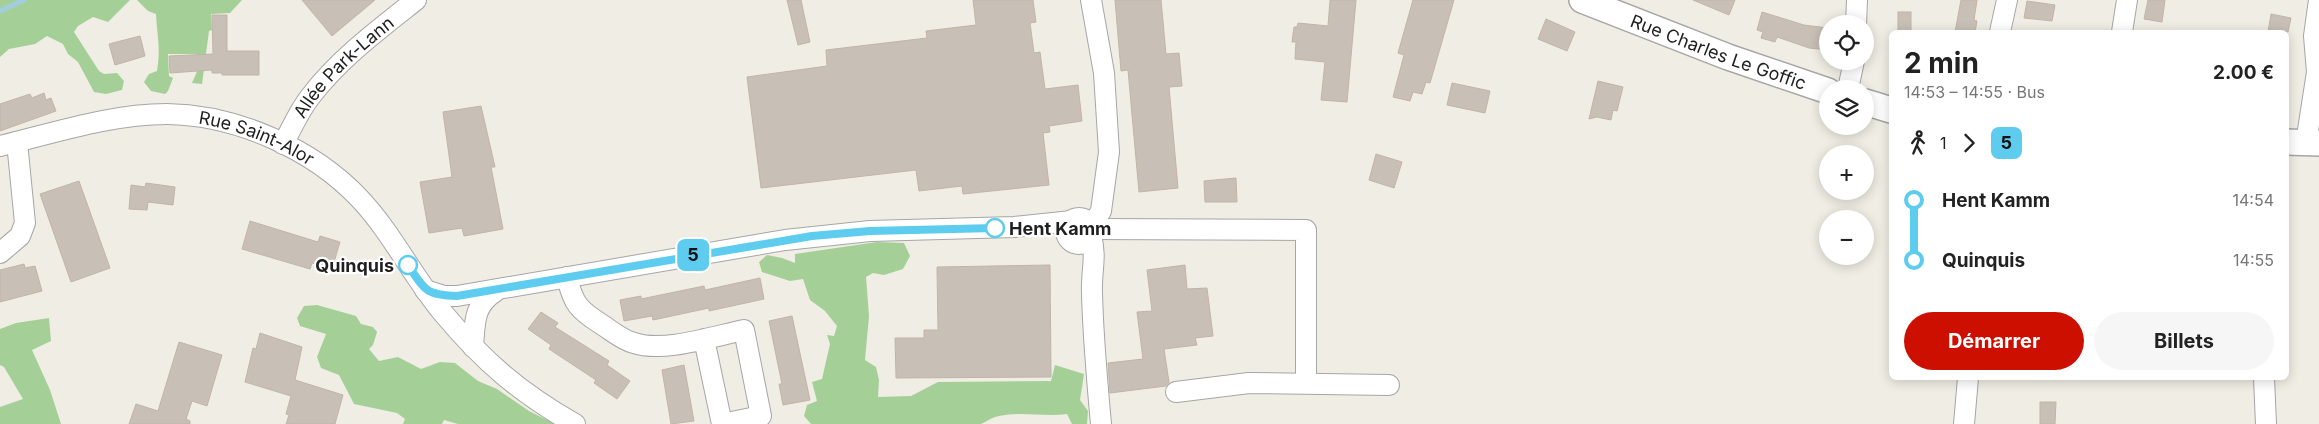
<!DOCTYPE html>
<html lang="fr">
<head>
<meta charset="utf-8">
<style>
  :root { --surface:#fff; --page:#f6f6f6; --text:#222; --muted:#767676; --accent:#cd0f00 }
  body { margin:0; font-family:Inter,sans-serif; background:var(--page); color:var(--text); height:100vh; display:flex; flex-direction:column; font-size:19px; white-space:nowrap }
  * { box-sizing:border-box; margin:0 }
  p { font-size:16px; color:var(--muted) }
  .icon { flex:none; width:28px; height:28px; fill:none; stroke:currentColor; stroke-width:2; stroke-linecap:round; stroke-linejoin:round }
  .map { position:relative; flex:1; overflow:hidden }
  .sheet { position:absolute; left:1889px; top:30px; width:400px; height:350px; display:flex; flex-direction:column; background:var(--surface); border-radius:8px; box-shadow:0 2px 12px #0003 }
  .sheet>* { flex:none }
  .badge { padding:0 10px; border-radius:8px; font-size:18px; line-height:32px }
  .fabs { position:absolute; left:1819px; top:15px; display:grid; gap:10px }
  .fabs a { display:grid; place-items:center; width:55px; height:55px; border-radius:50%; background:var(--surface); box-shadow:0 2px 12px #0003; font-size:25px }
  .map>.badge { position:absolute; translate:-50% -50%; box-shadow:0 0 0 2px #fff }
  .legs { display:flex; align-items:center; gap:8px; height:55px; padding:0 15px; font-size:16px }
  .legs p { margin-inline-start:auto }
  .head { display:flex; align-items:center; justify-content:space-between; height:85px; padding:0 15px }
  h1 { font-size:28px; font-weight:700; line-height:38px }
  .cta { display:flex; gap:10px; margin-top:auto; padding:10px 15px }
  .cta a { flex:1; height:58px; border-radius:30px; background:var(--accent); color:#fff; font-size:20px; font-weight:700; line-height:58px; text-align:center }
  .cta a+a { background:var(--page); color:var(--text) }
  ul { padding:0 15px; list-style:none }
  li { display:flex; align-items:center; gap:18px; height:60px; font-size:19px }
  li i { display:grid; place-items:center; width:8px; height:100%; margin:0 6px; background:currentColor }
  li i::after { content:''; width:12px; height:12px; margin:-6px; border:4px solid; border-radius:50%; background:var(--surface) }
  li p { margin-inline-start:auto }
  li:first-child i { background:linear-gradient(#0000 50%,currentColor 0) }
  li:last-child i { background:linear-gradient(currentColor 50%,#0000 0) }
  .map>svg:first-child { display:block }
  .forest { fill:#a4d098 }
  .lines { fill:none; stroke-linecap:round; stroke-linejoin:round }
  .stream { stroke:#a3cddf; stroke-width:5 }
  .building { fill:#c8c0b7; stroke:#c2b4a6 }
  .minor-casing { stroke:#a6a6a6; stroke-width:22 }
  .tertiary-casing { stroke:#a6a6a6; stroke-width:28 }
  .minor { stroke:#fff; stroke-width:20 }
  .tertiary { stroke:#fff; stroke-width:25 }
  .line-1-casing { stroke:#fff; stroke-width:11 }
  .line-1 { stroke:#5dccef; stroke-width:8 }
  .stop-1-dot { fill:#fff; stroke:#5dccef; stroke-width:2.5 }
  .labels { text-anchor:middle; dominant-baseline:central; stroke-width:4.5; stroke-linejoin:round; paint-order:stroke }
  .street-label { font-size:18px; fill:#1f1f1f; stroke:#fff }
  .stop-label { font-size:18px; font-weight:bold; fill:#1f1f1f; stroke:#fff; text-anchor:start }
</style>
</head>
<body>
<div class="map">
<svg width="2319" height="424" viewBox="0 0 2319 424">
  <rect width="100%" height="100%" fill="#f0ede4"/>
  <g class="forest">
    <path d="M0,0H130L108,22L93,17L78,26L74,32L99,71L104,74L117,73L124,81L122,90L106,94L94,92L78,62L68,54L63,44L47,36L35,44L9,49L0,57Z"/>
    <path d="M137,0H242L230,13L211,14L212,30L209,31L202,84L192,83L199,67L197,54H168L169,76L173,78L168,91L165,94L151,91L144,82L149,74L157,71C161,49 157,35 156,14L148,11Z"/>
    <path d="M877,242L904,243L910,256L903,269L884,275L873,273L866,277L869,316L865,360L876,367L879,380L878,397L911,396L938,382L1051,381L1055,365L1084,374L1080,400L1088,411L1087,424H1072L1067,414C1044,417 1021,411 999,416C993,417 987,421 981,424H811L804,416L807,405L817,401L812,382L822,379L830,344L827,335L834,336L837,326L825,311L810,300L803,279L790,281L762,272L759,262L767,255L782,258L795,263V254Z"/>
    <path d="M317,305L356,316L361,324L373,327L377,332L373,345L369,349L379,361L398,357L421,369L440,362L455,363L478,381L497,389L529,411L555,424H458L444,420L442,424H403L405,419L397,413L354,404L339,375L321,368L317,357L326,334L300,326L297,318L304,306Z"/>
    <path d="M49,318L51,341L32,350L50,390L61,424H0V407L23,399L4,367L0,365V329L16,323Z"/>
  </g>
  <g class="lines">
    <path class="stream" d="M0,11L24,0"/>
  </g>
  <g class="building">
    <path d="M302,0H375L332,36Z"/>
    <path d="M787,0H801L810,42L798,45Z"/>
    <path d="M973,0H1033L1036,22L1030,23L1034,53L1040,52L1045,89L1078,85L1082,121L1049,126L1050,132L1043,133L1049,185L963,194L962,186L919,191L916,170L761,188L747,77L827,66L826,50L927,38L926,31L976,25Z"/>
    <path d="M1115,0H1161L1166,54L1179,53L1182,86L1169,87L1178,188L1139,192L1128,70L1121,71Z"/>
    <path d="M1330,0H1356L1347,102L1321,100L1325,62L1295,59L1296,42H1292L1294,27H1297L1298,23L1328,26Z"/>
    <path d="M1413,0H1454L1430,83L1426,82L1422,94L1413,92L1410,101L1393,97L1404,55L1398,53Z"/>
    <path d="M1693,0H1735L1729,15Z"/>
    <path d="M1961,0H1977L1974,20L1977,21L1975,32H1955Z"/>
    <path d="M2148,0H2165L2162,22L2144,19Z"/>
    <path d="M2027,1L2055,5L2052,21L2024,18Z"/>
    <path d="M1762,12L1804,25L1828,28V50L1809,48L1777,37L1775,42L1761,38L1763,32L1757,30Z"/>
    <rect x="1898" y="12" width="13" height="20"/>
    <path d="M2271,14L2291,18L2288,32H2268Z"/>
    <path d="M212,15H227V51H259V75H222V73H212V70L170,73L169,56L213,54Z"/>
    <path d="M1546,19L1575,32L1567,51L1538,39Z"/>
    <path d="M140,36L145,56L115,65L109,44Z"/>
    <path d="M1598,81L1623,87L1617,111L1613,110L1611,120L1597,117L1589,119Z"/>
    <path d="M1452,83L1490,91L1485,113L1447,105Z"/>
    <path d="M44,93L46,100L51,98L56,111L0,131V104L30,94L32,98Z"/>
    <path d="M481,106L495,167H491L503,229L464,236L462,228L429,233L420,182L452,177L443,112Z"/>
    <path d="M1376,154L1402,162L1394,188L1369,180Z"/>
    <path d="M1236,178L1237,202H1205L1204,181Z"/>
    <path d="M79,181L110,268L71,282L40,194Z"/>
    <path d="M146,183L175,187L173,205L148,202L147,210L129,209L131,185L145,187Z"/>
    <path d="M250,221L318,242L320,236L340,242L332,269L312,263L310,269L242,249Z"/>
    <path d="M24,264L25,268L35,266L42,291L0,302V270Z"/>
    <path d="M1050,265L1051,377L896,378L895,338H924V330H938L937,267Z"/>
    <path d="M1185,265L1187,289L1207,288L1213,336L1195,338L1197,345L1164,349L1169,382L1166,386L1110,393L1108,363L1143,359L1137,312L1152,311L1147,270Z"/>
    <path d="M760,278L764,299L709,311V308L653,320L652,316L624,321L620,300L641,296V299L704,286L705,290Z"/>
    <path d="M541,312L558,323L555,327L609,361L607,365L630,381L617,399L594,383L596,380L549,349L551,345L528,329Z"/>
    <path d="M792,316L810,400L783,405L779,384H782L769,321Z"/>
    <path d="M260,333L302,347L295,380L343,395L335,424H286L289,415L286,414L291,396L245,382L253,348L256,349Z"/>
    <path d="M179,342L222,355L207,406L192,401L186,419L190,421V424H129L136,404L158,411Z"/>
    <path d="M684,365L694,421L671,424L662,370Z"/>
    <path d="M2040,402H2056L2055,424H2040Z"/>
  </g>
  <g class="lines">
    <g class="minor-casing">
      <g id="minor">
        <path d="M1091,0L1104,73L1109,152L1101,211L1091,227"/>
        <path d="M1856,24L1857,0"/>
        <path d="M2000,32L2007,0"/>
        <path d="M2122,32L2127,0"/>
        <path d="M1848,89L1854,61"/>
        <path d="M2306,143L2317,72L2314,36L2319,0"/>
        <path id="s1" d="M283,144C292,128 299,111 310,97C339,59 378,30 416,0"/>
        <path id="s2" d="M0,146C54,133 111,114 167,114C237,115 313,149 360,199C392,233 413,277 443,313C483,361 520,393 575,424"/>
        <circle cx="1079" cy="231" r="13"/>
        <path d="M1092,229L1306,230V383"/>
        <path d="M1091,236C1097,257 1091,271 1092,293C1093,337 1097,380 1101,424"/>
        <path d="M0,253L20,236L25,223L17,142"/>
        <path d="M567,277C573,304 579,310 601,324C612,331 622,340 634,343C664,353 714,336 744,330L761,416L722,424L704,339"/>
        <path d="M425,290L444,296H457L785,240L870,231L1014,227L1072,221"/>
        <path d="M473,347C475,323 473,305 496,291"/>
        <path d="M2264,378L2266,424"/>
        <path d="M1176,392L1249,383L1389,385"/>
        <path d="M1964,424L1968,378"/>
      </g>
    </g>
    <g class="tertiary-casing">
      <g id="tertiary">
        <path id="s3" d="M1582,0L1728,57L1828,91"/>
        <path d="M1865,102L1891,110"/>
        <path d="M2286,142L2319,143"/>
      </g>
    </g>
    <use href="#minor" class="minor"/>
    <use href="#tertiary" class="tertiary"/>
  </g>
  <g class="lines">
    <g class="line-1-casing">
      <path id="line-1" d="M408,265C425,290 425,295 457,296L812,236L870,231L995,228"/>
    </g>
    <use href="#line-1" class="line-1"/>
  </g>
  <g class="stop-1-dot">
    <circle cx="995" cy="228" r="9"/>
    <circle cx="408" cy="265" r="9"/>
  </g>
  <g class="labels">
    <g class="street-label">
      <text stroke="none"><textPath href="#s3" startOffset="146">Rue Charles Le Goffic</textPath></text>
      <text stroke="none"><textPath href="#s1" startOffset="99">Allée Park-Lann</textPath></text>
      <text stroke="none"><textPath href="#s2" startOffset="264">Rue Saint-Alor</textPath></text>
    </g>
    <g class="stop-label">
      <text x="1009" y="228">Hent Kamm</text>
      <text x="394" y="265" text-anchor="end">Quinquis</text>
    </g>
  </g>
</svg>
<div class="fabs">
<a><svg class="icon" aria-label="locate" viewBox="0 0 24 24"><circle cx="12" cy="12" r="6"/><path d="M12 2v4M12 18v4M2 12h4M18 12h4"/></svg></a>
<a><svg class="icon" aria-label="layers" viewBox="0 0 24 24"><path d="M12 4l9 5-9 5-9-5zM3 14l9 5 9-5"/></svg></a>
<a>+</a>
<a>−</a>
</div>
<b class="badge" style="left:693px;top:255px;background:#5dccef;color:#111">5</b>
<section class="sheet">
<div class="head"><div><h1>2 min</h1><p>14:53 – 14:55 · Bus</p></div><b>2.00 €</b></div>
<div class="legs"><svg class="icon" aria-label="walk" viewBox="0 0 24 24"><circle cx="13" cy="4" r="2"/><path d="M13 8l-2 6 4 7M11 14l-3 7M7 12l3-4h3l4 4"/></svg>1<svg class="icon" aria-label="forward" viewBox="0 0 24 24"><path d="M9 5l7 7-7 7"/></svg><b class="badge" style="background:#5dccef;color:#111">5</b></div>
<ul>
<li><i style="color:#5dccef"></i><b>Hent Kamm</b><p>14:54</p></li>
<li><i style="color:#5dccef"></i><b>Quinquis</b><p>14:55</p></li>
</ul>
<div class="cta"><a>Démarrer</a><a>Billets</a></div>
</section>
</div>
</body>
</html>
